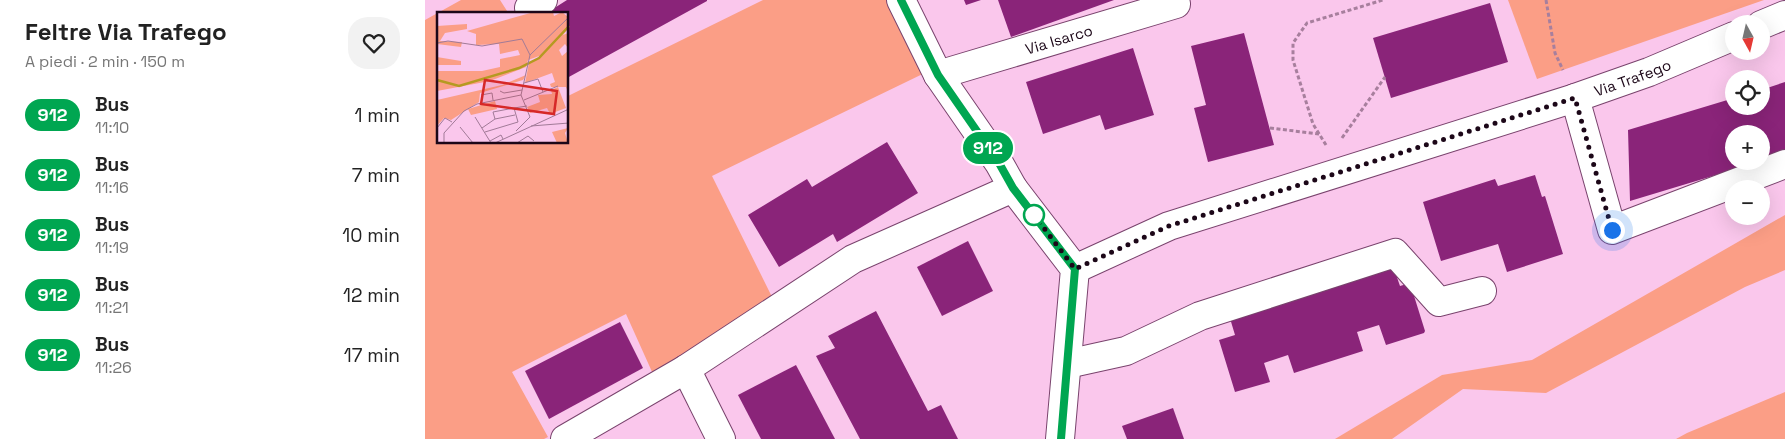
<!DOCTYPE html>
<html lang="it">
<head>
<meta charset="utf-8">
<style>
  :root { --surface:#fff; --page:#f2f2f2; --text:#222; --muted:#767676 }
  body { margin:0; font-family:"Space Grotesk",sans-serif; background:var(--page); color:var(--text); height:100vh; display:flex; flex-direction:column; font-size:19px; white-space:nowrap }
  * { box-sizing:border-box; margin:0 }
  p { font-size:16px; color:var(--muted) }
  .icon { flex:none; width:28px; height:28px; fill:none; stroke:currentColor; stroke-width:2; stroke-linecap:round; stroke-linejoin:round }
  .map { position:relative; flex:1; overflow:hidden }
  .sheet { display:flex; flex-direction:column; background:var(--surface); width:425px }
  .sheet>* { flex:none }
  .badge { padding:0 10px; border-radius:16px; font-size:18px; line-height:32px }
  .needle { width:32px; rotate:172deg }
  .buttons { position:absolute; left:1300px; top:15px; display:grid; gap:10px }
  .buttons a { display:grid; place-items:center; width:45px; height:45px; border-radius:50%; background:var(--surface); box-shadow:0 5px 20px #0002; font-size:25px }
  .you { position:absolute; width:25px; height:25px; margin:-12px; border:4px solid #fff; border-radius:50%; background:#1a73e8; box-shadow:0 0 0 8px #1a73e833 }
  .map>.badge { position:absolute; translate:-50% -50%; box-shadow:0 0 0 2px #fff }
  .round { display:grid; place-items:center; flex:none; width:52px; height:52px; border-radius:20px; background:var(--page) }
  .summary { display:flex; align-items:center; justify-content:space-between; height:85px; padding:0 25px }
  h1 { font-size:24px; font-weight:600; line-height:38px }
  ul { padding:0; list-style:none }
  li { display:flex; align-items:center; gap:15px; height:60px; padding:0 25px }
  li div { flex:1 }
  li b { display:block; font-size:19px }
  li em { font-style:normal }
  li .badge { min-width:55px; font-weight:700; text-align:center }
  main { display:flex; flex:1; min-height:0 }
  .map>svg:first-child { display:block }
  .green { fill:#fb9e86 }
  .building { fill:#8a2479 }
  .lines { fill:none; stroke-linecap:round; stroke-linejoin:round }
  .minor-casing { stroke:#79436d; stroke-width:30 }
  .path { stroke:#a77f9d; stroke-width:3; stroke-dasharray:4 2.5; stroke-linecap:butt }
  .minor { stroke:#fff; stroke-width:28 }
  .line-casing { stroke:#fff; stroke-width:11 }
  .line { stroke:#00a651; stroke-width:8 }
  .walk { stroke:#1c0718; stroke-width:5; stroke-dasharray:0 9 }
  .stop-dot { fill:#fff; stroke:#00a651; stroke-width:2.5 }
  .labels { text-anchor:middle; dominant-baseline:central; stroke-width:5; stroke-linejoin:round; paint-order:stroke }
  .street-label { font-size:15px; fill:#1c0718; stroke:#f7ddf0 }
  .inset-river { fill:none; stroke:#b59a21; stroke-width:2.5 }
  .inset-road { fill:none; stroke:#a17a97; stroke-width:1 }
  .view { fill:#d62828; fill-opacity:0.15; stroke:#d62828; stroke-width:2.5 }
  .inset-edge { fill:none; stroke:#1c0718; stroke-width:2.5 }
</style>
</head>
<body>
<main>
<section class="sheet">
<div class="summary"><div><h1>Feltre Via Trafego</h1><p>A piedi · 2 min · 150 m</p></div><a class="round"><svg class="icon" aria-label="heart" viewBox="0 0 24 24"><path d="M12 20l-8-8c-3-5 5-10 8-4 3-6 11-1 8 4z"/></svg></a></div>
<ul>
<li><span class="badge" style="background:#00a651;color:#fff">912</span><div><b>Bus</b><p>11:10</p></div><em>1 min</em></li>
<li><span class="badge" style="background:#00a651;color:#fff">912</span><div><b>Bus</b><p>11:16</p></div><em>7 min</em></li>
<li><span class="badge" style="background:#00a651;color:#fff">912</span><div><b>Bus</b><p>11:19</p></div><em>10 min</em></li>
<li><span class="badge" style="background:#00a651;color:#fff">912</span><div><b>Bus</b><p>11:21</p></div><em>12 min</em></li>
<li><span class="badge" style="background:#00a651;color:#fff">912</span><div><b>Bus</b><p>11:26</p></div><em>17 min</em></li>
</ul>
</section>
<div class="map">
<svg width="1360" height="439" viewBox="0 0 1360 439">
  <rect width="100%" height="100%" fill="#fac7ec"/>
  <g class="green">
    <path d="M36,0H75L84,14H14V142H142L143,96L338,0H465L508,69L287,176L348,299L228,374L201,314L87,372L123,437L119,439H0V20Z"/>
    <path d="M1083,0H1339L1112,79Z"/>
    <path d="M1360,215V270L1320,287L1121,393L1038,389L967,439H910L1017,375L1107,360Z"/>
    <path d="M1360,392V439H1251L1262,433Z"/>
  </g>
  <g class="building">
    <path d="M142,0H282V1L142,78V14H120Z"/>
    <path d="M539,0H556L541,5Z"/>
    <path d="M573,0H689L586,37Z"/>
    <path d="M1065,3L1083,62L966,98L948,38Z"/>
    <path d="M819,33L849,145L783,162L769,108L781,105L766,46Z"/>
    <path d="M708,48L729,115L680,130L675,115L618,134L601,82Z"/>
    <path d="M1360,82V154L1336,161V134H1309V161L1334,162L1205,201L1203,130L1309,98V106H1336V90Z"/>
    <path d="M462,142L493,193L412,242L408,234L354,267L323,215L382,179L387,187Z"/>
    <path d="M1110,175L1117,197L1120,196L1138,254L1082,272L1073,244L1016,261L998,202L1070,179L1073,186Z"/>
    <path d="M543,241L568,291L517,316L492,267Z"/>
    <path d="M967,263L975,286L985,283L1000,331L999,333L961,345L954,325L932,332L938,351L869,373L863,355L839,363L845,382L810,392L794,340L810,335L804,315Z"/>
    <path d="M451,311L503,411L516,405L533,439H435L391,356L410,348L403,336Z"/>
    <path d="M195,322L218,368L124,419L100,371Z"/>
    <path d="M371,365L410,439H336L313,395Z"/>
    <path d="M748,408L759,439H702L697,426Z"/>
  </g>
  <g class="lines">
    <g class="minor-casing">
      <g id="minor">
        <path d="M476,0L513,75L574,163L588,188L650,269L635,439"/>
        <path d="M104,8L118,0"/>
        <path d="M1336,25L1360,15"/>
        <path id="s1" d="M513,75L751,4L750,0"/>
        <path d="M1150,98L1187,230L1360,164"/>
        <path id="s2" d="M650,269L744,226L1150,98L1224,72L1309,36"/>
        <path d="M642,364L701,351L775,316L970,253L1014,302L1057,291"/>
        <path d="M261,369L296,439"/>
        <path d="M140,439L261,369L428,259L588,188"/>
      </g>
    </g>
    <g class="path">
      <path d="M1121,0L1130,53L1138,70"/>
      <path d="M845,128L894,134"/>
      <path d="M917,138L960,77"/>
      <path d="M901,145L888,124L868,60V43L882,23L958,0"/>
    </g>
    <use href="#minor" class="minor"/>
  </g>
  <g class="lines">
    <g class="line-casing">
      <path id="line" d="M476,0L513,75L574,163L588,188L650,269L636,439"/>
    </g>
    <use href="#line" class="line"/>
    <path class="walk" d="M609,215L650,269L744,226L1150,98L1187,230"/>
  </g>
  <circle class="stop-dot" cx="609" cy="215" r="10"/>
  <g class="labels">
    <g class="street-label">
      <text stroke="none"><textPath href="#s1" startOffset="126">Via Isarco</textPath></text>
      <text stroke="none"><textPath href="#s2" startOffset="590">Via Trafego</textPath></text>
    </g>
  </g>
  <g transform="translate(12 12)">
    <rect width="131" height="131" fill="#fac7ec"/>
    <path d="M97,0H116L117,4L125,0L131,5V17L126,23L131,21V36L128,32L122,38L125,44L131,39V80L129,75H114L113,72L118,70L115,61L88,71L92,51L102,46L105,43L91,48L89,55L53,69L0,79V59H45L63,55V47L83,43L81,38L63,42L62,32L39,33V22L30,19ZM30,12V17L8,21L3,29L25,30L24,35L0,32V14ZM0,45L24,49V53H0ZM89,63L86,68L43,81L42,90L14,108L7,106L0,114V88L65,73ZM121,75L129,96L113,102L110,96L93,101L90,95L103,90L101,83L115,82L114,78ZM58,89L60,97L34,103L31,97ZM131,116L128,121L131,131H120L115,120Z" fill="#fb9e86"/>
    <path class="inset-river" d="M0,68L22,74L82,56L102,46L132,14"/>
    <path class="inset-road" d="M0,31L11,29L45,34L85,27L93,43L84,83L93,105L79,119M93,43L132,5M87,71L101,67L106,80M63,79L67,81L85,78M44,83L55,81L56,88M87,88L121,74M38,105L54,131M58,107L56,100L77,96M94,114L132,111M23,115L36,131M0,116L8,106L15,110M45,116L58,107L78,103M48,120L81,110L77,96L90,94M53,129L64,123L66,127M7,131V121L27,99L40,92L84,83M58,131L132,97M80,131L91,124L97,129"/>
    <path class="view" d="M48,68L120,79L117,102L44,92Z"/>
    <rect width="131" height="131" class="inset-edge"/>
  </g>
</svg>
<div class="buttons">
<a><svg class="needle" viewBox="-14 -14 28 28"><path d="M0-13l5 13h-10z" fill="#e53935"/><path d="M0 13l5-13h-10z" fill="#767676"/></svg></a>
<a><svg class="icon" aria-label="locate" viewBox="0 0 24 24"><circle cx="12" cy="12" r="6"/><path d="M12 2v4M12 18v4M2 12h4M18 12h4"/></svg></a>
<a>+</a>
<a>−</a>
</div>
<div class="you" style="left:1187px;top:230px"></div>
<b class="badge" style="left:563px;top:148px;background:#00a651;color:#fff">912</b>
</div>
</main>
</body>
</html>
